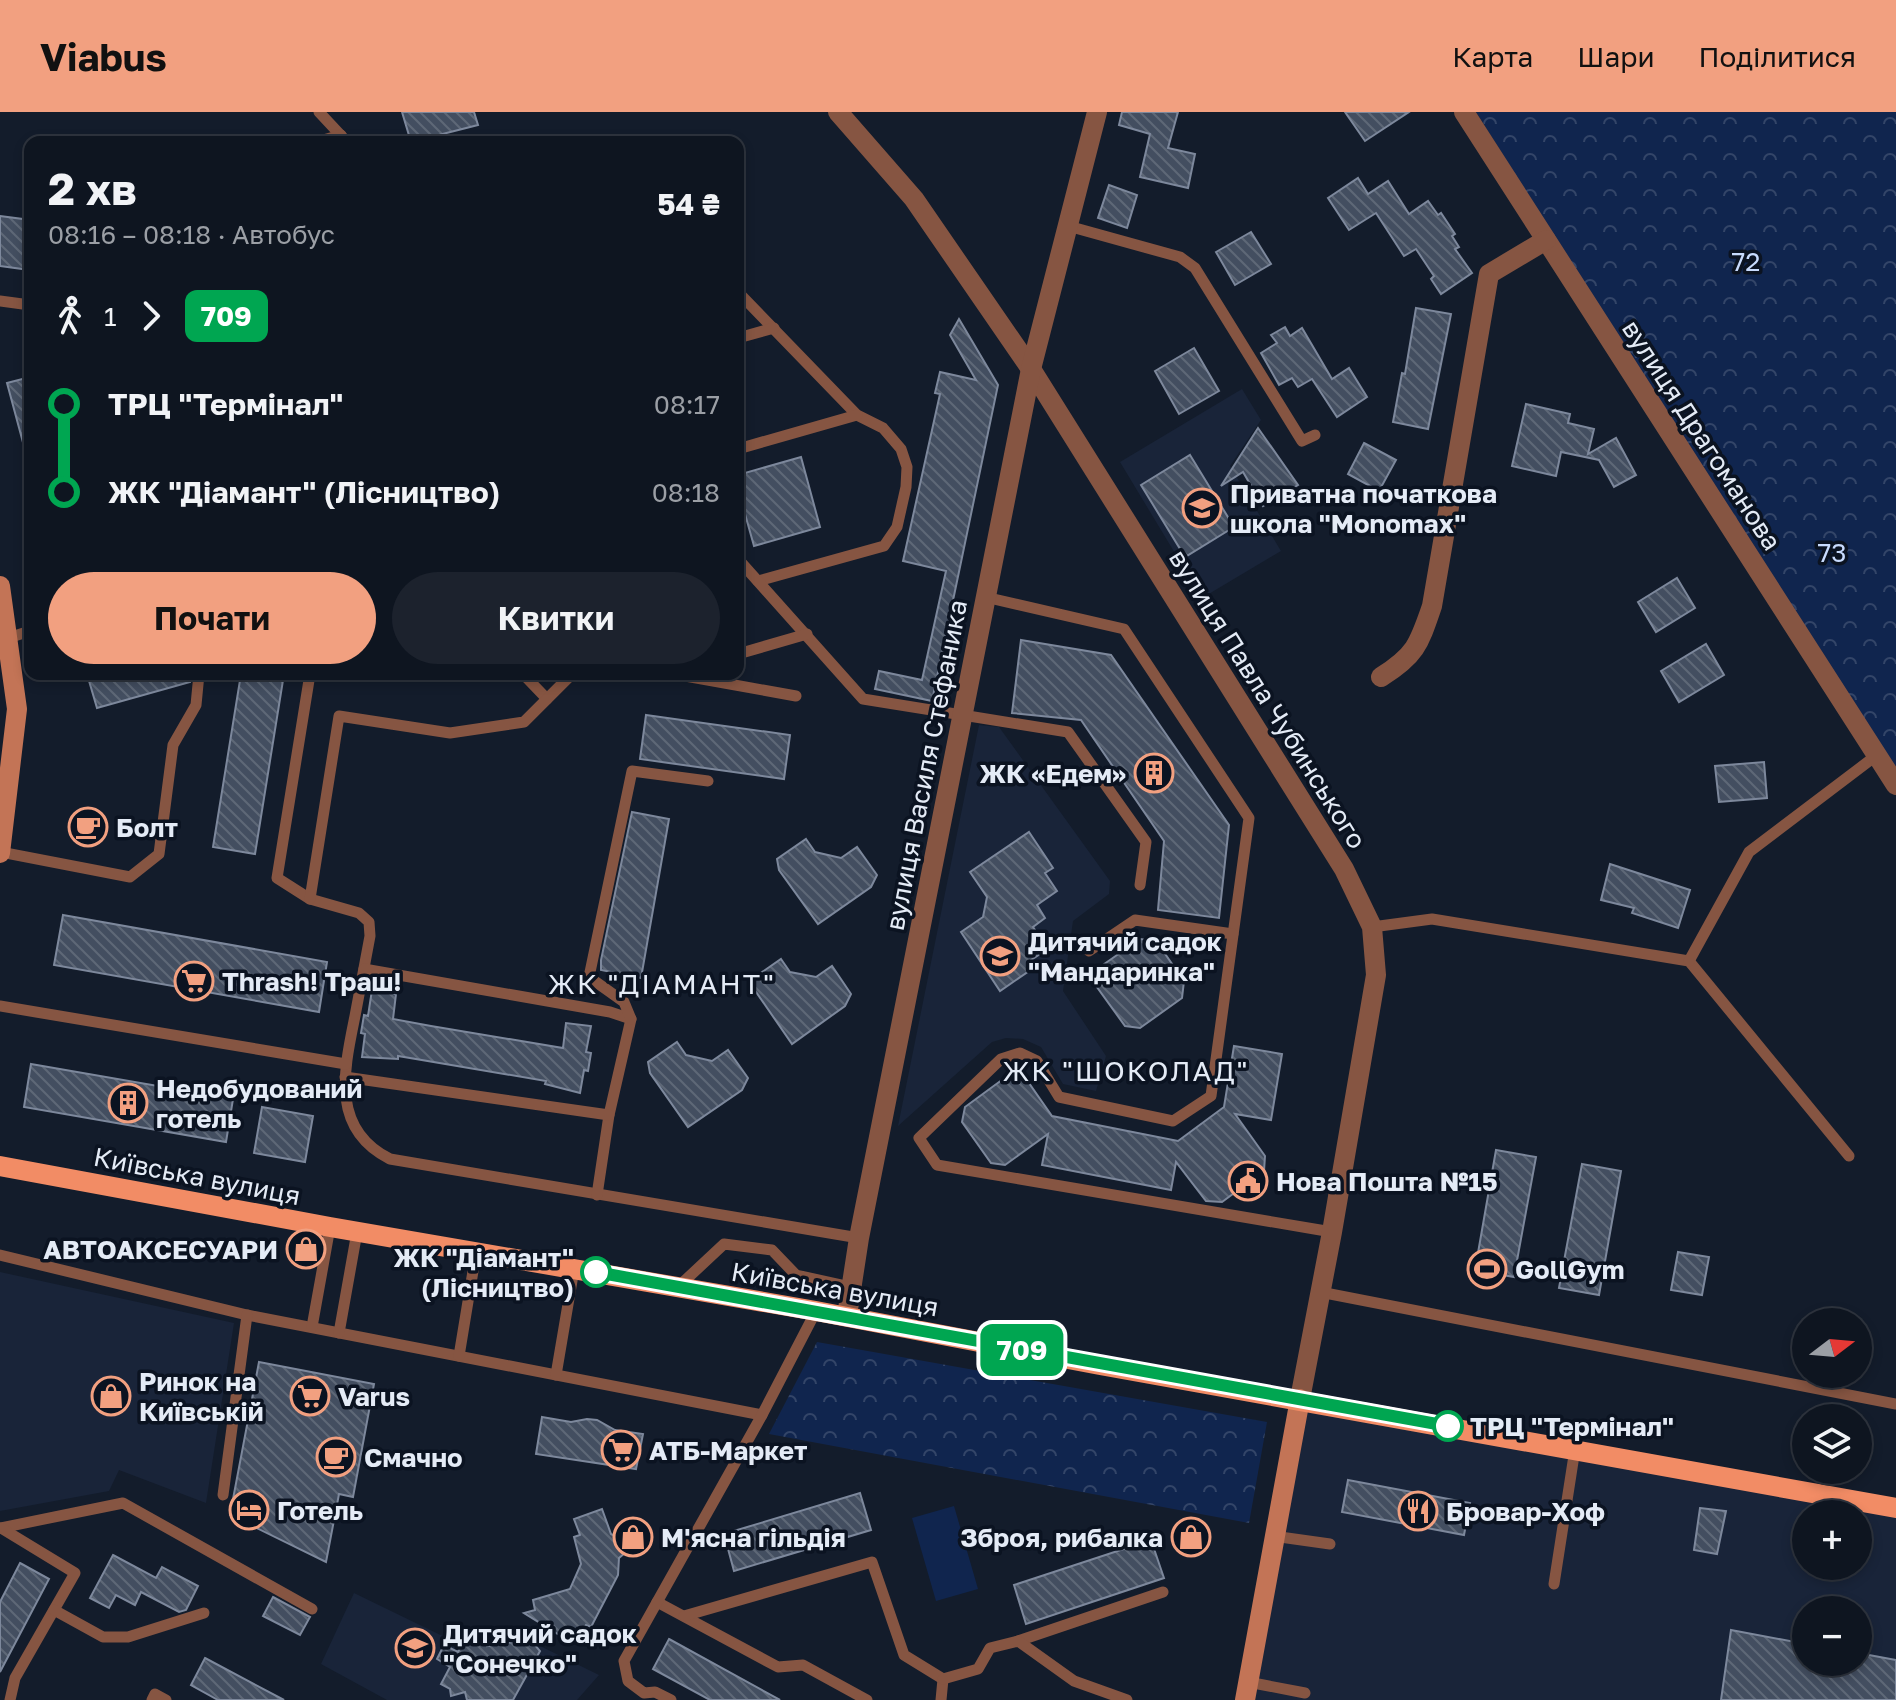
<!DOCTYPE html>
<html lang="uk">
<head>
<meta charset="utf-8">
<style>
  :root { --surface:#0e1520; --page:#1c222d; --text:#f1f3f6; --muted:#9b9fa5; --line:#2e343e; --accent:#f2a080 }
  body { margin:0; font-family:"Golos Text",sans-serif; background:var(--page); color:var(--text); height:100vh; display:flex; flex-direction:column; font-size:30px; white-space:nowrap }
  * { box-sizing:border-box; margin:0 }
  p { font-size:26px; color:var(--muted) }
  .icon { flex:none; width:44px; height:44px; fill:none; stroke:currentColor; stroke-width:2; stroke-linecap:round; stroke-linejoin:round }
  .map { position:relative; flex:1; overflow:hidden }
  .details { position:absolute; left:24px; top:24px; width:720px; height:544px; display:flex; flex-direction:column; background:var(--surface); border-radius:16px; box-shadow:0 4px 12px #0003,0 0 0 2px var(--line) }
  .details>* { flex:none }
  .badge { padding:0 16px; border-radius:12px; font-size:28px; line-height:52px }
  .needle { width:52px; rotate:74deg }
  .buttons { position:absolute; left:1792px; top:1196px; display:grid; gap:16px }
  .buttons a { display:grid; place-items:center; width:80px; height:80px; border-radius:50%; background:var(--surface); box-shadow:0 4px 12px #0003,0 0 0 2px var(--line); font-size:40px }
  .map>.badge { position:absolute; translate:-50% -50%; box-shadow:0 0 0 4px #fff }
  .legs { display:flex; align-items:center; gap:12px; height:88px; padding:0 24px; font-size:26px }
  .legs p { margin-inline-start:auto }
  .summary { display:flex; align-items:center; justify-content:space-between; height:136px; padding:0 24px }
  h1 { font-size:44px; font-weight:700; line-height:60px }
  .action { display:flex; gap:16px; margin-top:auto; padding:16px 24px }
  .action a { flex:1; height:92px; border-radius:48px; background:var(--accent); color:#111; font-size:32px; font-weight:700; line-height:92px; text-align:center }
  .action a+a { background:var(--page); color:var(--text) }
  ul { padding:0 24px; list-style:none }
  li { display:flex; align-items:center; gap:28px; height:88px; font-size:30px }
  li i { display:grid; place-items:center; width:12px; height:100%; margin:0 10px; background:currentColor }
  li i::after { content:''; width:20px; height:20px; margin:-10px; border:6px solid; border-radius:50%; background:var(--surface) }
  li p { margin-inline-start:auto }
  li:first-child i { background:linear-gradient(#0000 50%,currentColor 0) }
  li:last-child i { background:linear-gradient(currentColor 50%,#0000 0) }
  header { display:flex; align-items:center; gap:48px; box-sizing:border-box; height:112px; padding:0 40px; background:var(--accent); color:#111 }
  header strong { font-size:38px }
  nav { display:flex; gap:44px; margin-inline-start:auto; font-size:28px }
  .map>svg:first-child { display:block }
  .built { fill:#192439; fill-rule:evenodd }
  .forest { fill:url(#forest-crowns) }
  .pitch { fill:#10254e }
  .building { fill:url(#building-back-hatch); stroke:#7d889c; stroke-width:2 }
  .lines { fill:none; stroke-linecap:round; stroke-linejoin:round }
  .lane { stroke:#865542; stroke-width:11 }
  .street { stroke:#865542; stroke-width:20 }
  .secondary { stroke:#c37456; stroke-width:20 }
  .primary { stroke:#f28c65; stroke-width:20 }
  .line-1-casing { stroke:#fff; stroke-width:18 }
  .line-1 { stroke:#00a651; stroke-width:12 }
  .stop-1-dot { fill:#fff; stroke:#00a651; stroke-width:4 }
  .labels { text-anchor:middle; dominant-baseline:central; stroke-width:7; stroke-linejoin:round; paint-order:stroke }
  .park-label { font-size:26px; fill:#c8dbfd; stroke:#0b1321 }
  .street-label { font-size:26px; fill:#e4ebf6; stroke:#0b1321 }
  .poi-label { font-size:26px; font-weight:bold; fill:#e4ebf6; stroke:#0b1321; text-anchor:start }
  .stop-label { font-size:26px; font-weight:bold; fill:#e4ebf6; stroke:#0b1321; text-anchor:end }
  .neighbourhood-label { font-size:28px; letter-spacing:2px; fill:#e4ebf6; stroke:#0b1321 }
</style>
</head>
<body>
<header>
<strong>Viabus</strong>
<nav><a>Карта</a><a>Шари</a><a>Поділитися</a></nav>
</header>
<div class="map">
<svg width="1896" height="1588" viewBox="0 0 1896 1588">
  <defs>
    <pattern id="forest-crowns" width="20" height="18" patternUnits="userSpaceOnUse" patternTransform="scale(2)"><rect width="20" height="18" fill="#10254e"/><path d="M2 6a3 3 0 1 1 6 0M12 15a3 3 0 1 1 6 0" fill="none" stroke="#334568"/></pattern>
    <pattern id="building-back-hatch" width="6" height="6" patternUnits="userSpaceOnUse" patternTransform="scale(2)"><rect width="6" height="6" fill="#434e60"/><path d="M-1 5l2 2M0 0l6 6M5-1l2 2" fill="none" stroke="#5e6877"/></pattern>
  </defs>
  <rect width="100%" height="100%" fill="#131c2b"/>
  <g class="built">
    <path d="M1242,277L1261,308L1230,354L1281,439L1202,486L1120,350Z"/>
    <path d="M979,613L999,615L1110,769L1109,782L1073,809L1063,879L1106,944L1096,979L1063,972L1041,935L1023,927L1006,926L992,930L898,1014Z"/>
    <path d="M0,1160L234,1211L206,1391L119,1358L109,1379L0,1399Z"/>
    <path d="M1300,1287L1896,1396V1588H1245ZM1806,1402H1858V1454H1806ZM1806,1498H1858V1550H1806Z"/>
    <path d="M354,1481L461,1533L468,1518L476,1522L484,1521L486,1529L493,1533L500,1532L502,1538L511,1542L528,1512L532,1530L599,1563L577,1588H387L321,1552Z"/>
  </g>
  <g class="forest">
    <path d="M1476,0H1896V667Z"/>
    <path d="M817,1230L1267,1310L1249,1411L769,1322Z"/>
  </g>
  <path class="pitch" d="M954,1394L978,1477L936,1489L912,1406Z"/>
  <g class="building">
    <path d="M402,0H474L478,13L411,30Z"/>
    <path d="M1122,0H1178L1168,36L1195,42L1188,76L1140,65L1150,22L1119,13Z"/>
    <path d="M1345,0H1409L1365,29Z"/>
    <path d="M1358,66L1368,82L1388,69L1409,102L1428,89L1438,103L1441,101L1455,122L1452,124L1459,135L1455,137L1472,161L1441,182L1431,167L1434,164L1416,137L1404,144L1376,101L1349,118L1328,86Z"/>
    <path d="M1109,73L1137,83L1127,116L1098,106Z"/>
    <path d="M0,104L30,108V158L0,154Z"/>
    <path d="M1251,120L1271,152L1235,173L1216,140Z"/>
    <path d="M1416,196L1451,202L1428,317L1393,310L1402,261L1405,262Z"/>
    <path d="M959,207L998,273L932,589L875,577L879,559L922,568L946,459L903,449L940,282L935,281L940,260L976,268L950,223Z"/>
    <path d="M1285,215L1290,224L1302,216L1332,267L1349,256L1367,285L1337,305L1312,267L1298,275L1292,266L1279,273L1261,241L1277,231L1271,223Z"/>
    <path d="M1194,236L1219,279L1179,302L1155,259Z"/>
    <path d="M30,265V338H25L7,271Z"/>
    <path d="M1526,292L1570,302L1568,311L1594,317L1588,342L1616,326L1636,363L1614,375L1599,348L1561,340L1556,364L1512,354Z"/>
    <path d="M1258,316L1298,373L1263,394L1243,360L1221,374Z"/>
    <path d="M1364,331L1396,348L1379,379L1348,362Z"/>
    <path d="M1190,343L1234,415L1185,445L1141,373Z"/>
    <path d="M801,345L820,415L754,434L738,377V363Z"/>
    <path d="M1677,466L1695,496L1656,520L1638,490Z"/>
    <path d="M1021,528L1111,543L1229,713L1219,806L1158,798L1164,729L1081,608L1012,601Z"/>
    <path d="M1706,532L1724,563L1679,590L1661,559Z"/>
    <path d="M87,562H190V570L97,596Z"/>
    <path d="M241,562H284L255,742L213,735Z"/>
    <path d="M646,603L790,623L784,667L640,647Z"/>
    <path d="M1764,650L1767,686L1719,690L1715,654Z"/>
    <path d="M632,700L669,707L641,866L601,858V848Z"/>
    <path d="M1029,720L1053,756L1045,761L1057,779L1037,793L1045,806L1033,815L1048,837L1031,848L1035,855L1000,879L961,820L983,805L987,785L970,760Z"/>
    <path d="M806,727L815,740L841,746L857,735L877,763L871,775L818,812L779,758L777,747Z"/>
    <path d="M1610,752L1690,778L1678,816L1632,801L1634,796L1601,788Z"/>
    <path d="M63,803L327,850L319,900L54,853Z"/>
    <path d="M1140,827L1156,829L1184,869L1182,886L1140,916L1125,914L1094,871L1097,857Z"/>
    <path d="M781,847L790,860L816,865L832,854L851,882L845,894L792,932L754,877L752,867Z"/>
    <path d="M372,878L396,882L393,907L431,914L563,936L566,911L591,914L586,940L591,941L588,959L584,958L580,981L545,972L546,969L398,944V947L362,945L365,922L361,921L364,903L368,904Z"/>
    <path d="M677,930L686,943L712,949L728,938L748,966L742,978L688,1015L650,961L648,950Z"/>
    <path d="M1234,934L1282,942L1271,1008L1235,1002L1265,1044L1264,1059L1222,1090L1206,1089L1176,1050L1171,1078L1042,1053L1048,1022L1005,1053L991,1051L962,1010L965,995L1010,962L1024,964L1052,1004L1178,1029L1224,995Z"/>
    <path d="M31,952L233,987L226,1030L24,995Z"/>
    <path d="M262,995L313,1004L305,1050L254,1041Z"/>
    <path d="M1496,1038L1536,1045L1514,1165L1475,1158Z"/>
    <path d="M1582,1052L1621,1059L1599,1183L1559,1176Z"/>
    <path d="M1678,1140L1709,1145L1702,1183L1671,1178Z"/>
    <path d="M259,1250L374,1272L353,1385L339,1382L326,1450L230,1403Z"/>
    <path d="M542,1305L571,1310L587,1307L597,1308L615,1318L643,1322L636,1357L536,1342Z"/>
    <path d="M1348,1368L1470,1391L1464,1423L1342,1400Z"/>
    <path d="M860,1381L871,1418L734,1459L724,1422Z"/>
    <path d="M1700,1396L1726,1399L1717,1442L1694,1438Z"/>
    <path d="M602,1397L611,1422L628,1431L625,1441L619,1446L618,1463L591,1515L586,1513L579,1528L569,1529L524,1501L535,1498L533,1488L570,1477L581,1452L574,1425L580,1423L574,1407Z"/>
    <path d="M1151,1428L1164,1466L1026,1512L1014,1473Z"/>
    <path d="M113,1443L156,1466L162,1455L198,1474L186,1498L179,1500L141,1480L135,1493L116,1483L109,1496L90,1486Z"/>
    <path d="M20,1451L49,1467L0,1560V1490Z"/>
    <path d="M273,1485L310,1505L300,1523L263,1504Z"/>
    <path d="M468,1518L476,1522L484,1521L487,1534L519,1529L524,1520L540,1539L513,1588H467L465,1580L451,1584L450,1577L441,1572L450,1555L437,1547L444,1533L458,1540Z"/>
    <path d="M1731,1518L1806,1532V1550H1858V1541L1896,1548V1588H1721Z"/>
    <path d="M669,1527L780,1588H710L653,1557Z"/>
    <path d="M205,1546L284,1588H218L191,1573Z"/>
  </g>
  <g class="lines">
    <g class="lane">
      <path d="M319,0L347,30"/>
      <path d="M316,30L341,23"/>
      <path d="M1068,114L1180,145L1195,156L1302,329L1315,323"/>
      <path d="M738,180L857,303L883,316L901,337L907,355L906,375L897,415L884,434L758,469"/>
      <path d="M0,189L30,193"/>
      <path d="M738,226L774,216"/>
      <path d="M738,337L857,303"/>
      <path d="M738,447L863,587L1068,620L1146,730L1140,773"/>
      <path d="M985,485L1124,517L1249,706L1211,984L1173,1009L1059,985L1037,949L1020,941L1001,947L919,1026L937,1053L1332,1120"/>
      <path d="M8,526L30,519"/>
      <path d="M738,542L807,522"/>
      <path d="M310,562L277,766L310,787L359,801L369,810L370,824C365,851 360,877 355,904C344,958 330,1017 390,1047L859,1126"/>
      <path d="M523,562L547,587"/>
      <path d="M674,562L796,584"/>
      <path d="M0,740L130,765L159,742L173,633L196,593L199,562"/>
      <path d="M310,787L339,604L450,621L524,610L572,562"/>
      <path d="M1372,815L1432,807L1689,849L1849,1044"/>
      <path d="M1089,839L1135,808L1233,822"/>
      <path d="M1689,849L1749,740L1877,643"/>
      <path d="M364,857L610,900L631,907L609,1003L597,1083"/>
      <path d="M0,894L346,952"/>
      <path d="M631,907L624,890L589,865L632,659L708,669"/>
      <path d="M345,965L609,1003"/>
      <path d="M0,1143L247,1203L762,1303"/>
      <path d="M678,1175L724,1132L772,1138L796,1163L851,1175"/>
      <path d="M1320,1180L1896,1292"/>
      <path d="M312,1215L330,1115"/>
      <path d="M339,1221L357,1120"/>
      <path d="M459,1244L476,1141"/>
      <path d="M556,1263L574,1157"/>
      <path d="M223,1383L247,1203"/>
      <path d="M0,1416L123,1391L312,1497"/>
      <path d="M1,1416L75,1461L15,1566L10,1588"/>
      <path d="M1273,1424L1330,1432"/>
      <path d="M1554,1472L1575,1337"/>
      <path d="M657,1490L778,1555L803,1553L867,1588"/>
      <path d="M54,1498L103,1525H128L204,1501"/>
      <path d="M684,1504L872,1450L904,1543L943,1567L941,1588"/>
      <path d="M1018,1529L1163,1480"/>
      <path d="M943,1567L978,1557L990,1536L1018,1529L1074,1569L1127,1588"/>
      <path d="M1248,1570L1305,1581"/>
      <path d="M152,1588L155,1582L166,1588"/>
      <path d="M671,1588L655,1580L644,1581L628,1569L624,1549L762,1303L816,1199"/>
    </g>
    <g class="street">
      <path d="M838,0L914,87L1031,257L1344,757L1372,815L1376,863L1332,1120L1300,1287"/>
      <path d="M1464,0L1896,673"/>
      <path d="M1381,565C1416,543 1419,532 1432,494L1489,162L1546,128"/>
      <path d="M847,1204L859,1126L1031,257L1097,0"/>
    </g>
    <g class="secondary">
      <path d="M0,474L17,597L0,741"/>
      <path d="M1245,1588L1300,1287"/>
    </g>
    <path class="primary" d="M0,1054L330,1115L816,1199L1100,1253L1896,1396"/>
  </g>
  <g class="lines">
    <g class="line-1-casing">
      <path id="line-1" d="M596,1160L1448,1314"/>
    </g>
    <use href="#line-1" class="line-1"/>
  </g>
  <defs>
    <g id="school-ring" transform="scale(2)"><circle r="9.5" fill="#0b1321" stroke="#f2a080" stroke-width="1.5"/><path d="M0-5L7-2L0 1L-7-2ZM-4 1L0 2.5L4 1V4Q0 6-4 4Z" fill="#f2a080"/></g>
    <g id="building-ring" transform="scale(2)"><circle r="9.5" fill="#0b1321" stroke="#f2a080" stroke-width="1.5"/><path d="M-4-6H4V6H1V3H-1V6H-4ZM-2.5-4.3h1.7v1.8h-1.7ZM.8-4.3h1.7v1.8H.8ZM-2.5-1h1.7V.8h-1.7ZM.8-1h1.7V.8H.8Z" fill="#f2a080"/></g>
    <g id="cafe-ring" transform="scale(2)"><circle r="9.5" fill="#0b1321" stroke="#f2a080" stroke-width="1.5"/><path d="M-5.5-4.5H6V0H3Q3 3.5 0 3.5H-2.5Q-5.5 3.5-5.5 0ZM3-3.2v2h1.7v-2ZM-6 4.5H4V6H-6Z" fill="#f2a080"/></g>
    <g id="supermarket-ring" transform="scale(2)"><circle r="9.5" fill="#0b1321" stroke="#f2a080" stroke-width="1.5"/><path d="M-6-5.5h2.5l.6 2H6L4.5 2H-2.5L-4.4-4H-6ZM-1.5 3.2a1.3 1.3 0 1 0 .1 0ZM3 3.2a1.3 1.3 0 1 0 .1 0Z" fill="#f2a080"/></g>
    <g id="civic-ring" transform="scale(2)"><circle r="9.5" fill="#0b1321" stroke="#f2a080" stroke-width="1.5"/><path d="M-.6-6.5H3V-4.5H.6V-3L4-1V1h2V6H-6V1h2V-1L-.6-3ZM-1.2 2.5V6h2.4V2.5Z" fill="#f2a080"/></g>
    <g id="shop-ring" transform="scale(2)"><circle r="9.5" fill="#0b1321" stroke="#f2a080" stroke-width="1.5"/><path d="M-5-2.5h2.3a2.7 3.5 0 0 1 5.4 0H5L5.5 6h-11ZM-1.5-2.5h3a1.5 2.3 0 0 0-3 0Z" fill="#f2a080"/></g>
    <g id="stadium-ring" transform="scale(2)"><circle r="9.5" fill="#0b1321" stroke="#f2a080" stroke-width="1.5"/><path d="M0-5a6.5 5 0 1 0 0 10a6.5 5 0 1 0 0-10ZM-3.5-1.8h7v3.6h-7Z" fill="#f2a080"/></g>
    <g id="hotel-ring" transform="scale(2)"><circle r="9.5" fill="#0b1321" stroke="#f2a080" stroke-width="1.5"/><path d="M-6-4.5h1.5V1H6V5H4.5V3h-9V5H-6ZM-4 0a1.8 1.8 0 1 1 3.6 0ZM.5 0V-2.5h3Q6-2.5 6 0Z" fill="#f2a080"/></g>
    <g id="restaurant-ring" transform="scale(2)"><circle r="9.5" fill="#0b1321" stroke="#f2a080" stroke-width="1.5"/><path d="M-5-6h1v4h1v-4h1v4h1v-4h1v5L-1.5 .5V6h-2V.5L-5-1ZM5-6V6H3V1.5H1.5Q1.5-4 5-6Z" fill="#f2a080"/></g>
  </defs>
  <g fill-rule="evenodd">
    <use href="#school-ring" x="1202" y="396"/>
    <use href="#building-ring" x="1154" y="661"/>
    <use href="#cafe-ring" x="88" y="715"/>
    <use href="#school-ring" x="1000" y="844"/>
    <use href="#supermarket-ring" x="194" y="869"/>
    <use href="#building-ring" x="128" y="991"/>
    <use href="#civic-ring" x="1248" y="1069"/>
    <use href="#shop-ring" x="306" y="1137"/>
    <use href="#stadium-ring" x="1487" y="1157"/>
    <use href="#shop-ring" x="111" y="1284"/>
    <use href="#supermarket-ring" x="310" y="1284"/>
    <use href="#supermarket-ring" x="621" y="1338"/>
    <use href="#cafe-ring" x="336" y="1345"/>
    <use href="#hotel-ring" x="249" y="1398"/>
    <use href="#restaurant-ring" x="1418" y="1399"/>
    <use href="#shop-ring" x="633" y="1425"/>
    <use href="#shop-ring" x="1191" y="1425"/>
    <use href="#school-ring" x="415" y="1536"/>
  </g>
  <g class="stop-1-dot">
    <circle cx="596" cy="1160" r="14"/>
    <circle cx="1448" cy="1314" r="14"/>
  </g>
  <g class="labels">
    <g class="park-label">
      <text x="1746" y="149">72</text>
      <text x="1832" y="440">73</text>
    </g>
    <g class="street-label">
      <text transform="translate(1702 323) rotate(57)">вулиця Драгоманова</text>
      <text transform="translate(1268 587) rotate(58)">вулиця Павла Чубинського</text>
      <text transform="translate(926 653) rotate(-79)">вулиця Василя Стефаника</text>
      <text transform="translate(197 1064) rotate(11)">Київська вулиця</text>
      <text transform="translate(835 1177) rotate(10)">Київська вулиця</text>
    </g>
    <g class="poi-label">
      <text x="1230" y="381">Приватна початкова<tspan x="1230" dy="30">школа "Monomax"</tspan></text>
      <text x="1126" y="661" text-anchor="end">ЖК «Едем»</text>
      <text x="116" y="715">Болт</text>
      <text x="1028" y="829">Дитячий садок<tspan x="1028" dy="30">"Мандаринка"</tspan></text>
      <text x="222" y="869">Thrash! Траш!</text>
      <text x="156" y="976">Недобудований<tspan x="156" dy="30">готель</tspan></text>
      <text x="1276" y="1069">Нова Пошта №15</text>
      <text x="278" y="1137" text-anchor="end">АВТОАКСЕСУАРИ</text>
      <text x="1515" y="1157">GollGym</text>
      <text x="139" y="1269">Ринок на<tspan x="139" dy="30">Київській</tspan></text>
      <text x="338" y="1284">Varus</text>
      <text x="649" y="1338">АТБ-Маркет</text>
      <text x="364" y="1345">Смачно</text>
      <text x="277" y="1398">Готель</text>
      <text x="1446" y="1399">Бровар-Хоф</text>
      <text x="661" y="1425">М'ясна гільдія</text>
      <text x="1163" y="1425" text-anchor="end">Зброя, рибалка</text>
      <text x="443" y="1521">Дитячий садок<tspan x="443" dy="30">"Сонечко"</tspan></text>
    </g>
    <g class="stop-label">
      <text x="574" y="1145">ЖК "Діамант"<tspan x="574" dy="30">(Лісництво)</tspan></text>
      <text x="1470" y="1314" text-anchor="start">ТРЦ "Термінал"</text>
    </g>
    <g class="neighbourhood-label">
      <text x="662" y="871">ЖК "ДІАМАНТ"</text>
      <text x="1126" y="958">ЖК "ШОКОЛАД"</text>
    </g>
  </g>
</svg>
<div class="buttons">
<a><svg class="needle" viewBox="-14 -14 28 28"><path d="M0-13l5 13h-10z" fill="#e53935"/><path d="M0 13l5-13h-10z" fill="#9b9fa5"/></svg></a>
<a><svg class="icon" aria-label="layers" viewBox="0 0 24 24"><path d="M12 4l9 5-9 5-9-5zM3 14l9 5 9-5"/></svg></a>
<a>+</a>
<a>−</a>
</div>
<b class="badge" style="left:1022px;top:1238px;background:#00a651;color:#fff">709</b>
<section class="details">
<div class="summary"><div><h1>2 хв</h1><p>08:16 – 08:18 · Автобус</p></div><b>54 ₴</b></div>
<div class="legs"><svg class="icon" aria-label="walk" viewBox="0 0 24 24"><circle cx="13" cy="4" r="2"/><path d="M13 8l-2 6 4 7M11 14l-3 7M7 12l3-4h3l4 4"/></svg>1<svg class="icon" aria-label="forward" viewBox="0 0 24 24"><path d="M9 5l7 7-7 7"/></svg><b class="badge" style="background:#00a651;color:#fff">709</b></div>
<ul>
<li><i style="color:#00a651"></i><b>ТРЦ &quot;Термінал&quot;</b><p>08:17</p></li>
<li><i style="color:#00a651"></i><b>ЖК &quot;Діамант&quot; (Лісництво)</b><p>08:18</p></li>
</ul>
<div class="action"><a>Почати</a><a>Квитки</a></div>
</section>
</div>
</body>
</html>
